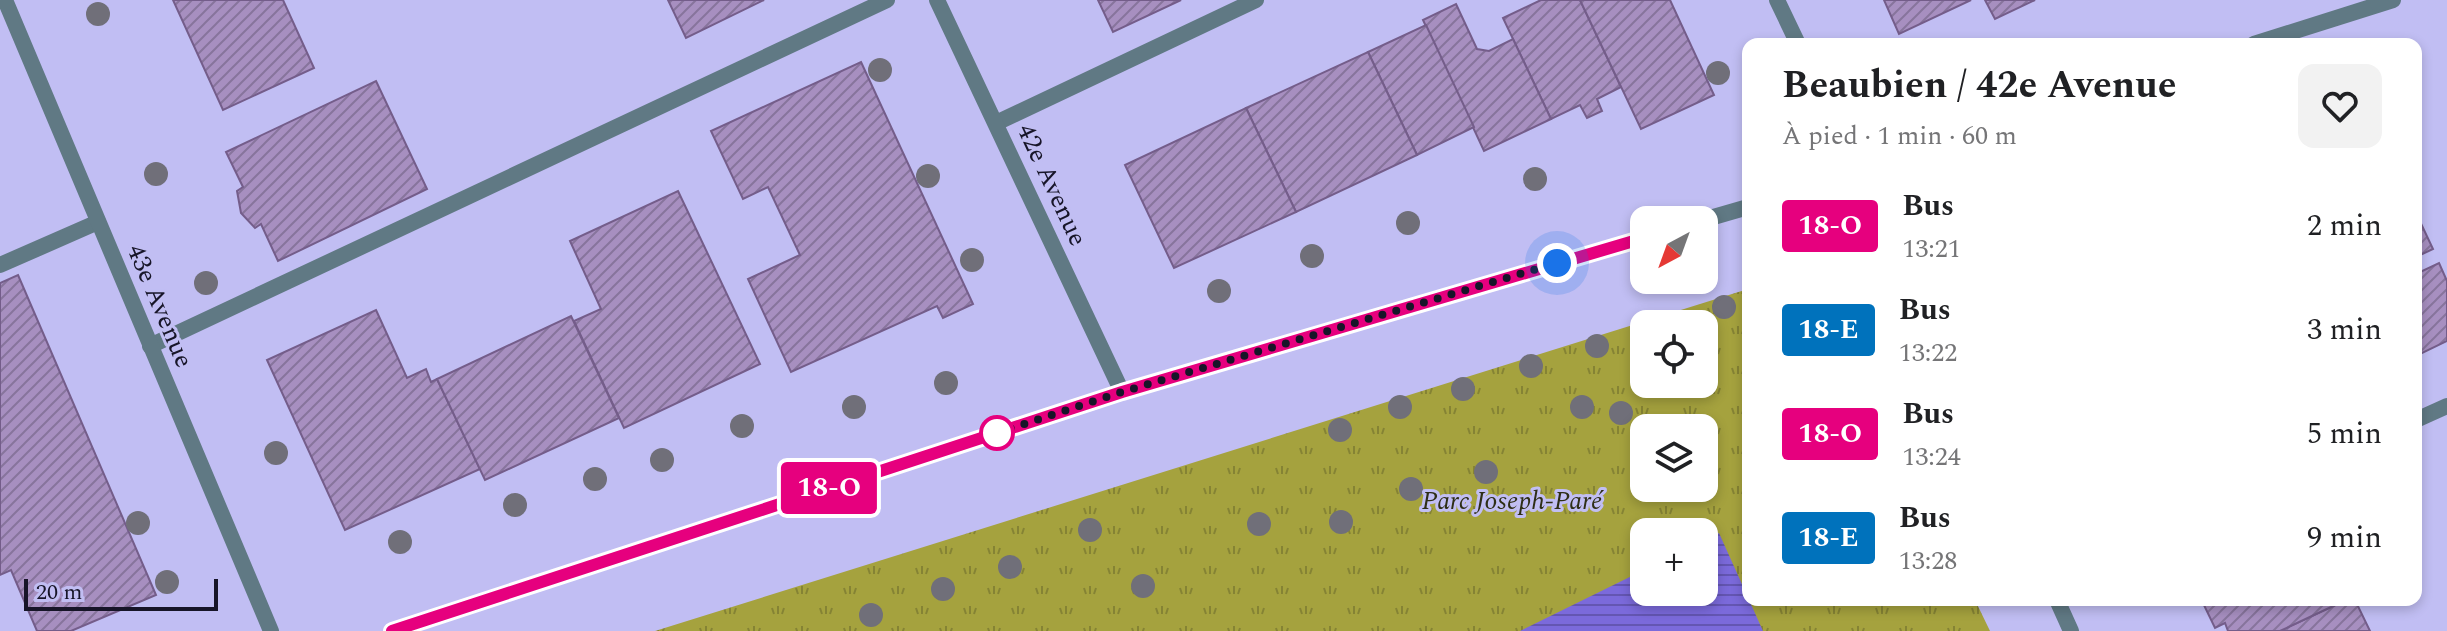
<!DOCTYPE html>
<html lang="fr">
<head>
<meta charset="utf-8">
<style>
  :root { --surface:#fff; --page:#f2f2f2; --text:#202124; --muted:#757577 }
  body { margin:0; font-family:Spectral,serif; background:var(--page); color:var(--text); height:100vh; display:flex; flex-direction:column; font-size:30px; white-space:nowrap }
  * { box-sizing:border-box; margin:0 }
  p { font-size:26px; color:var(--muted) }
  .icon { flex:none; width:44px; height:44px; fill:none; stroke:currentColor; stroke-width:2; stroke-linecap:round; stroke-linejoin:round }
  .map { position:relative; flex:1; overflow:hidden }
  .panel { position:absolute; left:1742px; top:38px; width:680px; height:568px; display:flex; flex-direction:column; background:var(--surface); border-radius:16px; box-shadow:0 4px 12px #0003 }
  .panel>* { flex:none }
  .badge { padding:0 16px; border-radius:6px; font-size:28px; line-height:52px }
  .needle { width:52px; rotate:221deg }
  .tools { position:absolute; left:1630px; top:206px; display:grid; gap:16px }
  .tools a { display:grid; place-items:center; width:88px; height:88px; border-radius:16px; background:var(--surface); box-shadow:0 4px 12px #0003; font-size:40px }
  .scale { position:absolute; left:24px; bottom:20px; width:194px; box-sizing:border-box; padding-left:8px; border:4px solid #171528; border-top:0; font-size:22px; line-height:28px; white-space:nowrap; color:#171528; -webkit-text-stroke:6px #c1bef3; paint-order:stroke }
  .you { position:absolute; width:40px; height:40px; margin:-20px; border:6px solid #fff; border-radius:50%; background:#1a73e8; box-shadow:0 0 0 12px #1a73e833 }
  .map>.badge { position:absolute; translate:-50% -50%; box-shadow:0 0 0 4px #fff }
  .round { display:grid; place-items:center; flex:none; width:84px; height:84px; border-radius:16px; background:var(--page) }
  .head { display:flex; align-items:center; justify-content:space-between; height:136px; padding:0 40px }
  h1 { font-size:38px; font-weight:700; line-height:60px }
  ul { padding:0; list-style:none }
  li { display:flex; align-items:center; gap:24px; height:104px; padding:0 40px }
  li div { flex:1 }
  li b { display:block; font-size:30px }
  li em { font-style:normal }
  li .badge { min-width:88px; font-weight:700; text-align:center }
  .map>svg:first-child { display:block }
  .grass { fill:url(#grass-tufts); fill-rule:evenodd }
  .water { fill:url(#water-rules) }
  .building { fill:url(#building-hatch); stroke:#745d8a; stroke-width:2 }
  .lines { fill:none; stroke-linecap:round; stroke-linejoin:round }
  .service { stroke:#607984; stroke-width:16 }
  .minor { stroke:#607984; stroke-width:16 }
  .tertiary { stroke:#607984; stroke-width:16 }
  .tree { fill:#706f79 }
  .line-casing { stroke:#fff; stroke-width:18 }
  .line { stroke:#e6007e; stroke-width:12 }
  .walk { stroke:#171528; stroke-width:8; stroke-dasharray:0 14.4 }
  .stop-dot { fill:#fff; stroke:#e6007e; stroke-width:4 }
  .labels { text-anchor:middle; dominant-baseline:central; stroke-width:6; stroke-linejoin:round; paint-order:stroke }
  .street-label { font-size:26px; fill:#171528; stroke:#c1bef3 }
  .park-label { font-size:26px; font-style:italic; fill:#2e2e16; stroke:#c1bef3 }
</style>
</head>
<body>
<div class="map">
<svg width="2447" height="631" viewBox="0 0 2447 631">
  <defs>
    <pattern id="grass-tufts" width="24" height="20" patternUnits="userSpaceOnUse" patternTransform="scale(2)"><rect width="24" height="20" fill="#a5a23e"/><path d="M3 7l-1-3M5 7V3M7 7l1-3M15 17l-1-3M17 17v-4M19 17l1-3" fill="none" stroke="#858334"/></pattern>
    <pattern id="water-rules" width="6" height="5" patternUnits="userSpaceOnUse" patternTransform="scale(2)"><rect width="6" height="5" fill="#7b6adb"/><path d="M0 2.5h6" fill="none" stroke="#6456b2"/></pattern>
    <pattern id="building-hatch" width="6" height="6" patternUnits="userSpaceOnUse" patternTransform="scale(2)"><rect width="6" height="6" fill="#a78fc0"/><path d="M-1 1l2-2M0 6l6-6M5 7l2-2" fill="none" stroke="#87749c"/></pattern>
  </defs>
  <rect width="100%" height="100%" fill="#c1bef3"/>
  <path class="grass" d="M1748,289V600H1975L1990,631H655ZM1644,324H1704V384H1644ZM1644,428H1704V488H1644ZM1644,532H1704V592H1644Z"/>
  <path class="water" d="M1719,533L1763,631H1520L1644,570V592H1704V541Z"/>
  <g class="building">
    <path d="M173,0H283L314,68L223,110Z"/>
    <path d="M668,0H764L686,38Z"/>
    <path d="M1098,0H1181L1113,32Z"/>
    <path d="M1541,0H1580L1621,87L1597,99L1602,111L1587,118L1580,105L1551,119L1503,18Z"/>
    <path d="M1580,0H1670L1714,95L1641,129Z"/>
    <path d="M1884,0H1971L1899,34Z"/>
    <path d="M1985,0H2035L1995,19Z"/>
    <path d="M1456,4L1477,49L1489,51L1513,39L1551,119L1484,151L1423,20Z"/>
    <path d="M1426,25L1474,127L1417,155L1368,52Z"/>
    <path d="M1368,52L1417,155L1296,212L1246,108Z"/>
    <path d="M861,62L973,304L943,318L937,306L791,372L748,279L800,255L768,187L743,199L711,131Z"/>
    <path d="M376,81L427,189L278,261L261,224L255,228L241,213L237,191L243,187L226,152Z"/>
    <path d="M1246,108L1296,212L1174,268L1125,165Z"/>
    <path d="M678,191L760,364L624,428L574,321L601,309L570,241Z"/>
    <path d="M2416,213L2433,249L2416,257Z"/>
    <path d="M2439,263L2447,281V341L2416,356V274Z"/>
    <path d="M18,275L156,595L71,631H37L11,570L0,575V283Z"/>
    <path d="M376,310L407,378L426,369L431,382L437,379L480,469L345,530L267,360Z"/>
    <path d="M571,316L619,418L485,480L437,379Z"/>
    <path d="M2346,600H2355L2370,631H2280Z"/>
    <path d="M2346,600L2280,631H2228L2225,623L2215,628L2202,601Z"/>
  </g>
  <g class="lines">
    <g class="service">
      <path d="M996,123L1256,0"/>
      <path d="M0,265L98,222"/>
      <path d="M150,346L887,0"/>
      <path d="M2416,420L2447,406"/>
    </g>
    <g class="minor">
      <path d="M5,0L271,631"/>
      <path d="M937,0L1122,392"/>
      <path d="M1777,0L1798,44"/>
      <path d="M2057,600L2071,631"/>
    </g>
    <g class="tertiary">
      <path d="M2254,44L2393,0"/>
      <path d="M1703,220L1748,207"/>
      <path d="M392,631L1122,392L1644,238"/>
    </g>
  </g>
  <g class="tree">
    <circle cx="98" cy="14" r="12"/>
    <circle cx="880" cy="70" r="12"/>
    <circle cx="1718" cy="73" r="12"/>
    <circle cx="156" cy="174" r="12"/>
    <circle cx="928" cy="176" r="12"/>
    <circle cx="1535" cy="179" r="12"/>
    <circle cx="1408" cy="223" r="12"/>
    <circle cx="1312" cy="256" r="12"/>
    <circle cx="972" cy="260" r="12"/>
    <circle cx="206" cy="283" r="12"/>
    <circle cx="1219" cy="291" r="12"/>
    <circle cx="1724" cy="307" r="12"/>
    <circle cx="1597" cy="346" r="12"/>
    <circle cx="1531" cy="366" r="12"/>
    <circle cx="946" cy="383" r="12"/>
    <circle cx="1463" cy="389" r="12"/>
    <circle cx="854" cy="407" r="12"/>
    <circle cx="1400" cy="407" r="12"/>
    <circle cx="1582" cy="407" r="12"/>
    <circle cx="1621" cy="413" r="12"/>
    <circle cx="742" cy="426" r="12"/>
    <circle cx="1340" cy="430" r="12"/>
    <circle cx="276" cy="453" r="12"/>
    <circle cx="662" cy="460" r="12"/>
    <circle cx="1486" cy="472" r="12"/>
    <circle cx="595" cy="479" r="12"/>
    <circle cx="1411" cy="489" r="12"/>
    <circle cx="515" cy="505" r="12"/>
    <circle cx="1341" cy="522" r="12"/>
    <circle cx="138" cy="523" r="12"/>
    <circle cx="1259" cy="524" r="12"/>
    <circle cx="1090" cy="530" r="12"/>
    <circle cx="400" cy="542" r="12"/>
    <circle cx="1010" cy="567" r="12"/>
    <circle cx="167" cy="582" r="12"/>
    <circle cx="1143" cy="586" r="12"/>
    <circle cx="943" cy="589" r="12"/>
    <circle cx="871" cy="615" r="12"/>
  </g>
  <g class="lines">
    <g class="line-casing">
      <path id="line" d="M392,631L1122,392L1644,238"/>
    </g>
    <use href="#line" class="line"/>
    <path class="walk" d="M997,433L1122,392L1557,263"/>
  </g>
  <circle class="stop-dot" cx="997" cy="433" r="16"/>
  <g class="labels">
    <g class="street-label">
      <text transform="translate(1052 185) rotate(65)">42e Avenue</text>
      <text transform="translate(160 306) rotate(67)">43e Avenue</text>
    </g>
    <g class="park-label">
      <text x="1512" y="501">Parc Joseph-Paré</text>
    </g>
  </g>
</svg>
<div class="tools">
<a><svg class="needle" viewBox="-14 -14 28 28"><path d="M0-13l5 13h-10z" fill="#e53935"/><path d="M0 13l5-13h-10z" fill="#757577"/></svg></a>
<a><svg class="icon" aria-label="locate" viewBox="0 0 24 24"><circle cx="12" cy="12" r="6"/><path d="M12 2v4M12 18v4M2 12h4M18 12h4"/></svg></a>
<a><svg class="icon" aria-label="layers" viewBox="0 0 24 24"><path d="M12 4l9 5-9 5-9-5zM3 14l9 5 9-5"/></svg></a>
<a>+</a>
</div>
<div class="scale">20 m</div>
<div class="you" style="left:1557px;top:263px"></div>
<b class="badge" style="left:829px;top:488px;background:#e6007e;color:#fff">18-O</b>
<section class="panel">
<div class="head"><div><h1>Beaubien / 42e Avenue</h1><p>À pied · 1 min · 60 m</p></div><a class="round"><svg class="icon" aria-label="heart" viewBox="0 0 24 24"><path d="M12 20l-8-8c-3-5 5-10 8-4 3-6 11-1 8 4z"/></svg></a></div>
<ul>
<li><span class="badge" style="background:#e6007e;color:#fff">18-O</span><div><b>Bus</b><p>13:21</p></div><em>2 min</em></li>
<li><span class="badge" style="background:#0072bc;color:#fff">18-E</span><div><b>Bus</b><p>13:22</p></div><em>3 min</em></li>
<li><span class="badge" style="background:#e6007e;color:#fff">18-O</span><div><b>Bus</b><p>13:24</p></div><em>5 min</em></li>
<li><span class="badge" style="background:#0072bc;color:#fff">18-E</span><div><b>Bus</b><p>13:28</p></div><em>9 min</em></li>
</ul>
</section>
</div>
</body>
</html>
